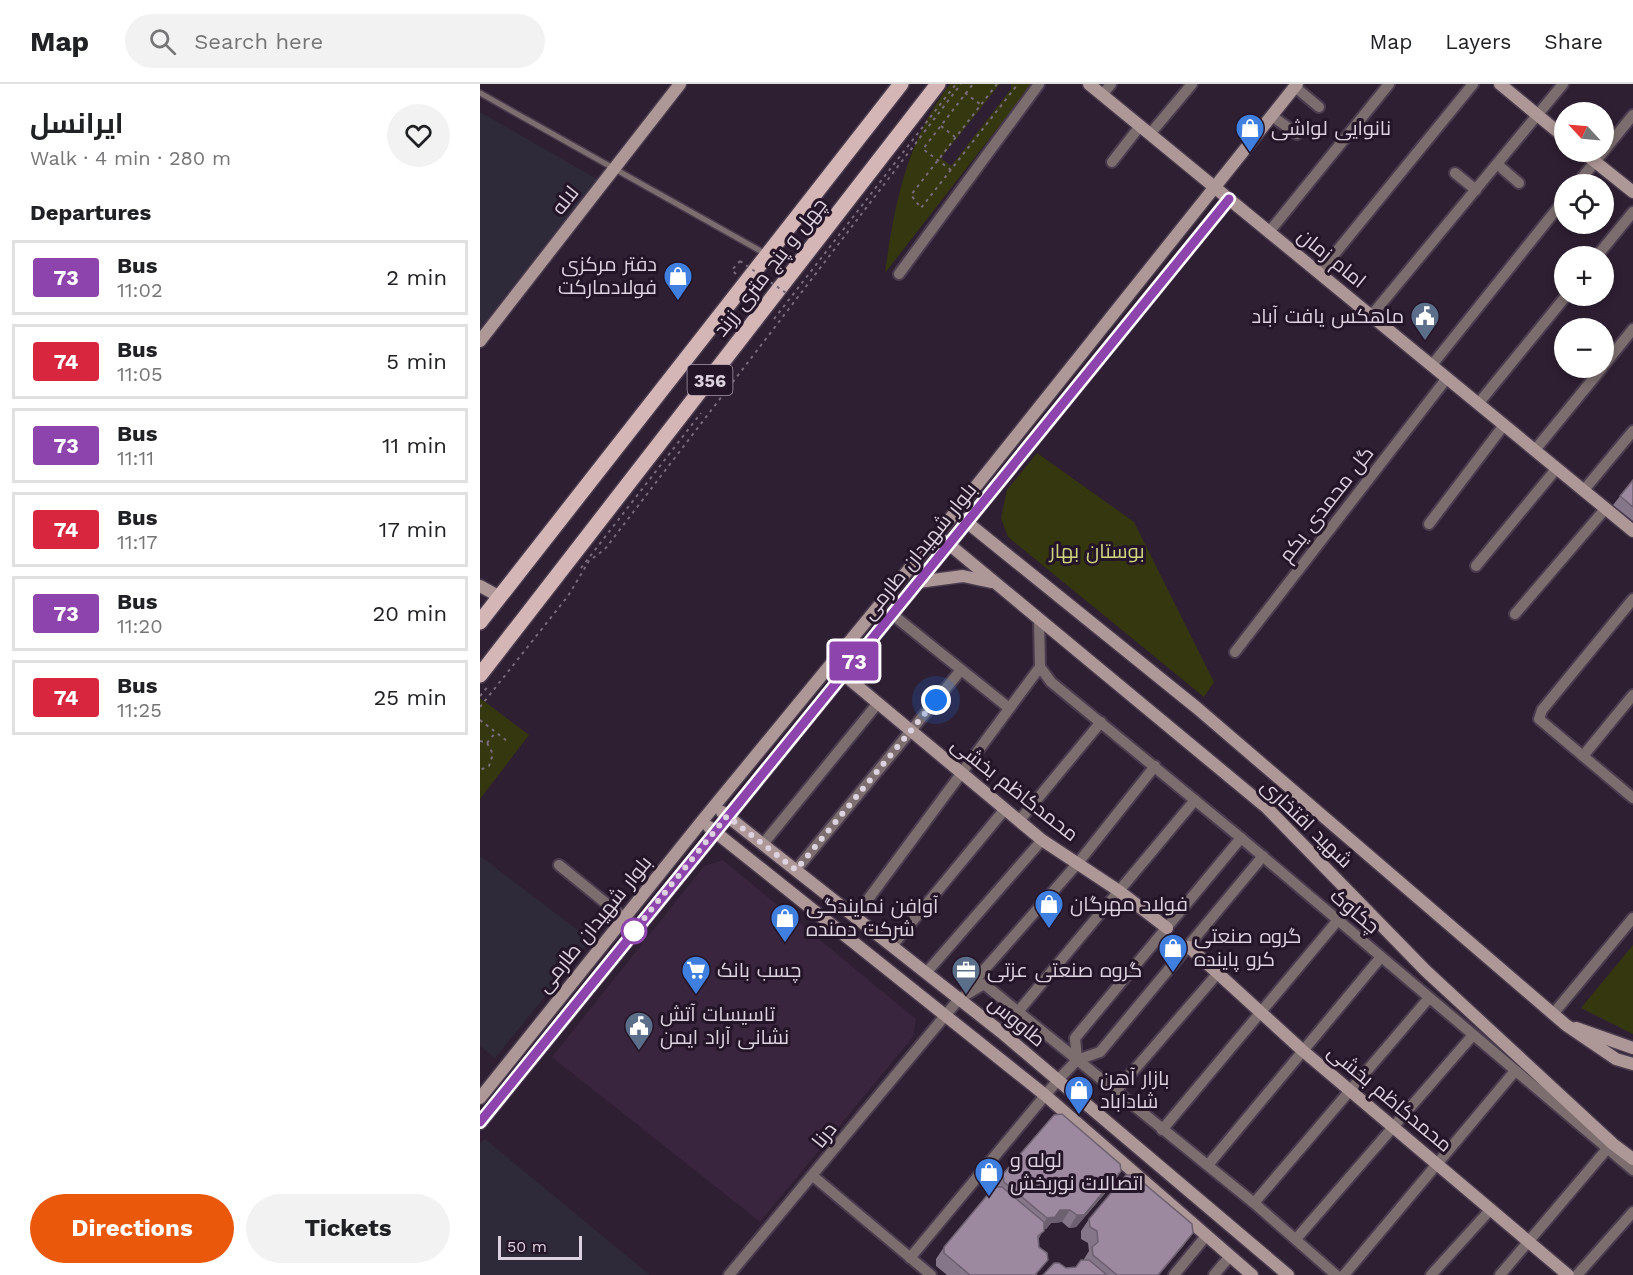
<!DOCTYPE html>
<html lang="en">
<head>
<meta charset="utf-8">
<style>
  :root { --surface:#fff; --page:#f2f2f2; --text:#202124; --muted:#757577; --line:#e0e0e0; --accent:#ea580c }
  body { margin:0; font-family:"Work Sans",Cairo,sans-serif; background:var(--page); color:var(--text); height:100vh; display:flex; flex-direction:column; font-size:22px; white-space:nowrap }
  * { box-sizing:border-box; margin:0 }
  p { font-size:20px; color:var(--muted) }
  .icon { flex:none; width:33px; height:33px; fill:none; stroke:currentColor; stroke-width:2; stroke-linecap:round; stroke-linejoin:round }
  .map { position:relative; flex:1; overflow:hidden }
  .side { display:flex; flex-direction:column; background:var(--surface); width:480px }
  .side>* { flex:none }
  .badge { padding:0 12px; border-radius:4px; font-size:21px; line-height:39px }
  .needle { width:39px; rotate:296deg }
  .tools { position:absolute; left:1074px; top:18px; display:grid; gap:12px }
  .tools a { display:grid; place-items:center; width:60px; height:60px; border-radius:50%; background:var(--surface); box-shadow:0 3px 9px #0003; font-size:30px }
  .scale { position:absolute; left:18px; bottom:15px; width:84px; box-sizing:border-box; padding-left:6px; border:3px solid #ddd2df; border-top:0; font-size:16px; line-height:21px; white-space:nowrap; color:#ddd2df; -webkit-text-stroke:4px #241528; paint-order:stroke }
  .you { position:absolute; width:30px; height:30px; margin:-15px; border:4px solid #fff; border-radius:50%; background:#1a73e8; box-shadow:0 0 0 9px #1a73e833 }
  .map>.badge { position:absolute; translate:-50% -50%; box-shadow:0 0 0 3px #fff }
  h2 { padding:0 30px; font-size:22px; line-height:54px }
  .round { display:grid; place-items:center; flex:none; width:63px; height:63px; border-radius:32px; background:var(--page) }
  .head { display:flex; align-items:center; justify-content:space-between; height:102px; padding:0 30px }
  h1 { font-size:28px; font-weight:700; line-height:45px }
  .primary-button { display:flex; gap:12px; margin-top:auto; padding:12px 30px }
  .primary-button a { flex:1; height:69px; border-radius:36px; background:var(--accent); color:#fff; font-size:24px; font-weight:700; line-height:69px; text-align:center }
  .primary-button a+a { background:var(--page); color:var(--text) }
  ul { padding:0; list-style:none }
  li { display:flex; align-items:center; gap:18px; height:75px; margin:0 12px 9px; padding:0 18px; border:3px solid var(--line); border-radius:0px }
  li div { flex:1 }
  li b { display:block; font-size:22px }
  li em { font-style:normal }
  li .badge { min-width:66px; font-weight:700; text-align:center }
  header { display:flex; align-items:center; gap:36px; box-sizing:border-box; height:84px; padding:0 30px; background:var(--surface); border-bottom:2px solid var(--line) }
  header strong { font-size:28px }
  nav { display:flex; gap:33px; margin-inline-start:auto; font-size:21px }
  .search { width:420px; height:54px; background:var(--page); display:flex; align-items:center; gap:15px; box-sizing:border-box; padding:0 21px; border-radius:33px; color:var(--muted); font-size:22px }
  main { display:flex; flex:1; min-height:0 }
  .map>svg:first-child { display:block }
  .built { fill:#39253d }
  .industrial { fill:#2e2a3a }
  .green { fill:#35370e }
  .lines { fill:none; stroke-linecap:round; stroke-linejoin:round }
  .lane-casing { stroke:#4a3c4e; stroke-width:8 }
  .street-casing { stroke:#4a3c4e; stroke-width:14 }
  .secondary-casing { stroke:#4a3c4e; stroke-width:15 }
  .primary-casing { stroke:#4a3c4e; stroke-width:18 }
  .path { stroke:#786b7b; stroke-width:2; stroke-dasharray:3 4.5; stroke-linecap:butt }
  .lane { stroke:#7c6e6e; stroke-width:5 }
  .street { stroke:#7c6e6e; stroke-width:10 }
  .secondary { stroke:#ae9797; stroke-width:12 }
  .primary { stroke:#d4b6b6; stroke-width:15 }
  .path-bridge { stroke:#786b7b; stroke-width:2; stroke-dasharray:3 4.5; stroke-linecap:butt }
  .wall { fill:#86768a }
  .shaded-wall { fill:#6d6070 }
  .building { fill:#9c89a0; stroke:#6d6070; stroke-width:1.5 }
  .line-casing { stroke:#fff; stroke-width:14 }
  .line { stroke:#8e44ad; stroke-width:9 }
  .walk { stroke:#ddd2df; stroke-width:6; stroke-dasharray:0 10.8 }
  .stop-dot { fill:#fff; stroke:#8e44ad; stroke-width:3 }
  .labels { text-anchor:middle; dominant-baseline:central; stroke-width:6; stroke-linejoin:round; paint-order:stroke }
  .shield { fill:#241528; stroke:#a699a8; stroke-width:1.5 }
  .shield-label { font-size:18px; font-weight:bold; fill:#ddd2df }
  .poi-label { font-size:20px; fill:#ddd2df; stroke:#241528; text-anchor:start }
  .street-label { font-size:20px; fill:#ddd2df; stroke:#241528 }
  .park-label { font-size:20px; fill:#d1d681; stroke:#241528 }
</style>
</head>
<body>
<header>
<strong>Map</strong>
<div class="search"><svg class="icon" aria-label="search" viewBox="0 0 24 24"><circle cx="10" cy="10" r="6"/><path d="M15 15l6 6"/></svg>Search here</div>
<nav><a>Map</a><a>Layers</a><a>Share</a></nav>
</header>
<main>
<section class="side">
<div class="head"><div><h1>ایرانسل</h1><p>Walk · 4 min · 280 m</p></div><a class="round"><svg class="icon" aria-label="heart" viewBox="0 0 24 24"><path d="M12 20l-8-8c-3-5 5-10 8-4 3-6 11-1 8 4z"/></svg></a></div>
<h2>Departures</h2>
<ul>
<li><span class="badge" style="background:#8e44ad;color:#fff">73</span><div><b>Bus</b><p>11:02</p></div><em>2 min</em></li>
<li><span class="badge" style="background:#d7263d;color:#fff">74</span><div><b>Bus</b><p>11:05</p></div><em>5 min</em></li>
<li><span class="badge" style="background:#8e44ad;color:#fff">73</span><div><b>Bus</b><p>11:11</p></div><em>11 min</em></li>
<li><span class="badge" style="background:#d7263d;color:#fff">74</span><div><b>Bus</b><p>11:17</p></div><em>17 min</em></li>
<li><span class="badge" style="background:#8e44ad;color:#fff">73</span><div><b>Bus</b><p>11:20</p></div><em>20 min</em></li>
<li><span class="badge" style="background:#d7263d;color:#fff">74</span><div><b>Bus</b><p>11:25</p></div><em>25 min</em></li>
</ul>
<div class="primary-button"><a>Directions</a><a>Tickets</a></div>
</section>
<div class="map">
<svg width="1153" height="1191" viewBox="0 0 1153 1191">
  <rect width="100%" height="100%" fill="#2e1f32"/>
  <path class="built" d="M243,776L436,935L433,953L280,1138L72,973L224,782Z"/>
  <g class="industrial">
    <path d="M0,28L117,95L0,245Z"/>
    <path d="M0,772L111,856L15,974L0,962Z"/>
    <path d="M5,1055L170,1191H0V1060Z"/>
  </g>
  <g class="green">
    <path d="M470,0H520L461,74L471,82L531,5V0H552L405,189C414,122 427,55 470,0Z"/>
    <path d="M557,369L654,438L734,598L724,613L528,453L521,434L527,406Z"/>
    <path d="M0,614L49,651L0,715Z"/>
    <path d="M1153,861V950L1101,924Z"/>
  </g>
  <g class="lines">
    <g class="lane-casing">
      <path id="lane" d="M0,9L286,170"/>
    </g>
    <g class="street-casing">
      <g id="street">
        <path d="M815,3L839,23"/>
        <path d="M622,11L631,0"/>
        <path d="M792,32L817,50"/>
        <path d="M670,50L712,0"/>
        <path d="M632,78L660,42"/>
        <path d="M1017,80L1039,99"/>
        <path d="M975,89L996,106"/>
        <path d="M1097,100L1153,31"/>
        <path d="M789,148L909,0"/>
        <path d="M1117,172L1153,128"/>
        <path d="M839,189L993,0"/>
        <path d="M419,190L559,0"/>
        <path d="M891,232L1083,0"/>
        <path d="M952,281L1084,116"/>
        <path d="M1124,281L1153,245"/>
        <path d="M998,320L1086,212"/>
        <path d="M1055,366L1122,284"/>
        <path d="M1104,406L1153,347"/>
        <path d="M949,440L1024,341"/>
        <path d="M996,482L1077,384"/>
        <path d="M1153,515L1062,626L1059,635L1153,714"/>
        <path d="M1035,530L1126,424"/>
        <path d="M413,531L529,624"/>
        <path d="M559,536L560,583L571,598L761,754L1153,1086"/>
        <path d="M755,568L967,294"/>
        <path d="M1103,672L1153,611"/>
        <path d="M539,737L621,638"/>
        <path d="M283,760L398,619"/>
        <path d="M79,781L144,834"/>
        <path d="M316,786L481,586"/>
        <path d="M375,833L560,583"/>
        <path d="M412,862L525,725"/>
        <path d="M446,889L562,756"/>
        <path d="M489,903L598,779L675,682"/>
        <path d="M1073,930L1153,834"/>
        <path d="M521,948L715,716"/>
        <path d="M597,976L595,954L761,754"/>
        <path d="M635,1008L739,888"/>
        <path d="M682,1046L858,836"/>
        <path d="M728,1081L901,873"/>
        <path d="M333,1092L451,1191"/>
        <path d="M774,1119L949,914"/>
        <path d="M816,1155L993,951"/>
        <path d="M430,1174L578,996L597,976L620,968L783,772"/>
        <path d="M249,1191L479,915L504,900L774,1119L856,1191"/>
        <path d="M694,1191L726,1152"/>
        <path d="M734,1191L750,1172"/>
        <path d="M864,1191L1035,987"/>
        <path d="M951,1191L1011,1125"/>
        <path d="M1020,1191L1127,1065"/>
        <path d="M1097,1191L1153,1128"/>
      </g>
    </g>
    <g class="secondary-casing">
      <g id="secondary">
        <path d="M609,0L1153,447"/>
        <path d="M1020,0L1084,53"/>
        <path d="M1103,68L1153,108"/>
        <path d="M0,257L200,0"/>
        <path d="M483,435L717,624L1086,941L1136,975L1153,980"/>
        <path d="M465,457L787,724L946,887L1133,1060L1153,1075"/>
        <path d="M438,498L483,492L511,498"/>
        <path d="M0,502L20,513"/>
        <path d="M363,590L562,756L639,807L687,844"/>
        <path d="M242,728L521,948L808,1191"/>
        <path d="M229,743L565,1011L772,1191"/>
        <path d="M709,863L822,966L1088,1191"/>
        <path d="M1096,944L1153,964"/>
        <path d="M0,1014L222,737L457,451L817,0"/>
        <path d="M0,1039L749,115"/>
      </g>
    </g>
    <g class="primary-casing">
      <g id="primary">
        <path d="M0,538L421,0"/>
        <path d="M0,591L458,0"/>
      </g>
    </g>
    <g class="path">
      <path d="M517,0L431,111L441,124L538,0"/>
      <path d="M485,9L500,20"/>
      <path d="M461,42L475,53"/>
      <path d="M471,86L443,65L493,0"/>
      <path d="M256,190L252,186L260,177"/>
      <path d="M294,235L476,0"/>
      <path d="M101,484L221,329"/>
      <path d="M0,612L9,601"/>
      <path d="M0,623L88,512L109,477L125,465L481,0"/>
      <path d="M0,636L27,657"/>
      <path d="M0,657L7,659L13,670L9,682L0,686"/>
      <path d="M7,659L16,648"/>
    </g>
    <use href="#lane" class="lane"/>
    <use href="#street" class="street"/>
    <use href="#secondary" class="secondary"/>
    <use href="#primary" class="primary"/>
    <path class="path-bridge" d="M260,177L309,211"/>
  </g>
  <g class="wall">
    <path d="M1153,396V437L1133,421Z"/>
    <path d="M641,1087L633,1100L596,1143L589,1144L582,1138L571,1139L566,1145H564L558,1156L557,1191H467L456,1182V1175L464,1163L515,1103L523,1090Z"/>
    <path d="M609,1135L704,1161L679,1191H563L586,1184L596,1183L604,1176V1175L609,1167L608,1159L601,1155V1147Z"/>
  </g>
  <g class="shaded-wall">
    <path d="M641,1087L633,1100L596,1143L589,1144L597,1131Z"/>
    <path d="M580,1126H590L582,1138L571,1139L566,1145L559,1146L567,1134Z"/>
    <path d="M713,1149L704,1161L679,1191H678Z"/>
  </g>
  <g class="building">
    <path d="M1153,396V423L1140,412Z"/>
    <path d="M582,1030L640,1080L641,1087L604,1131H597L590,1126H580L575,1133L567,1134L524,1098L523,1090L574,1031Z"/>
    <path d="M646,1091H654L712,1140L713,1149L678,1191H637L613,1171L612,1163L618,1158L617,1147L610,1143L609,1135Z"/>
    <path d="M514,1103H522L564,1138V1147L558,1152L559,1163L567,1169L568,1176L555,1191H490L464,1169V1163Z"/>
    <path d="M601,1176H609L627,1191H563L574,1179H579L586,1184L596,1183Z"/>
  </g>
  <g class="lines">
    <g class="line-casing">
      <path id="line" d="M0,1038L749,115"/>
    </g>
    <use href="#line" class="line"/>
    <path class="walk" d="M154,847L149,853L247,732L316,786L456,616"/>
  </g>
  <defs>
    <g id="shop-pin" transform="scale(1.5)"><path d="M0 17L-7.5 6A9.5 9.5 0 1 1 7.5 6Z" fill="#3f7fe0" stroke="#241528"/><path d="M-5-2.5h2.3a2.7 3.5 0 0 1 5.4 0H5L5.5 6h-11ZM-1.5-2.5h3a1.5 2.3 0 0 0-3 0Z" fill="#fff"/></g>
    <g id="civic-pin" transform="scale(1.5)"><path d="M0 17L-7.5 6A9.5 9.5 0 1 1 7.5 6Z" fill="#5c6f8a" stroke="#241528"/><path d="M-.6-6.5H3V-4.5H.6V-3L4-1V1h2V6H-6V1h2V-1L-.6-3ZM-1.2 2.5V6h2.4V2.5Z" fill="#fff"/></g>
    <g id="supermarket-pin" transform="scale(1.5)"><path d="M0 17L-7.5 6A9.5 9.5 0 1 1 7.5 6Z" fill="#3f7fe0" stroke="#241528"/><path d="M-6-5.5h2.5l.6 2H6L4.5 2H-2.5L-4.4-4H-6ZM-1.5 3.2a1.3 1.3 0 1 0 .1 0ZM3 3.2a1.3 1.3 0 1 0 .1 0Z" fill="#fff"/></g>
    <g id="office-pin" transform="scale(1.5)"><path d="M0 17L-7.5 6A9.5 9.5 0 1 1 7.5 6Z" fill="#5c6f8a" stroke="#241528"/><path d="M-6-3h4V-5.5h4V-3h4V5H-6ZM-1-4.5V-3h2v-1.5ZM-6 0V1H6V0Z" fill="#fff"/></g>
  </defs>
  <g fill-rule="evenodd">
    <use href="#shop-pin" x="770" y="44"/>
    <use href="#shop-pin" x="198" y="192"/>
    <use href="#civic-pin" x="945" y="232"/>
    <use href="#shop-pin" x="569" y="820"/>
    <use href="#shop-pin" x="305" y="834"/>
    <use href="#shop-pin" x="693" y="864"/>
    <use href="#supermarket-pin" x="216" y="886"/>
    <use href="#office-pin" x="486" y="886"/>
    <use href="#civic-pin" x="159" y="942"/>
    <use href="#shop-pin" x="599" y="1006"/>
    <use href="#shop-pin" x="509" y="1088"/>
  </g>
  <circle class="stop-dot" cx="154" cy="847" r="12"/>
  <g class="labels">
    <rect class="shield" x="207.5" y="281" width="45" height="30" rx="4.5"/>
    <g class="shield-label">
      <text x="230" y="296">356</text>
    </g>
    <g class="poi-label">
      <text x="791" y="44">نانوایی لواشی</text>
      <text x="177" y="180" text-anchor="end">دفتر مرکزی<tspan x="177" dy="23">فولادمارکت</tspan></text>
      <text x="924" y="232" text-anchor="end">ماهکس یافت آباد</text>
      <text x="590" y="820">فولاد مهرگان</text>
      <text x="326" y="822">آوافن نمایندگی<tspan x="326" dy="23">شرکت دمنده</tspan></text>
      <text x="714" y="852">گروه صنعتی<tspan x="714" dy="23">کرو پاینده</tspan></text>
      <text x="237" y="886">چسب بانک</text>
      <text x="507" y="886">گروه صنعتی عزتی</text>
      <text x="180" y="930">تاسیسات آتش<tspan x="180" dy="23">نشانی آراد ایمن</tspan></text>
      <text x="620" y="994">بازار آهن<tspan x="620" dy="23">شاداباد</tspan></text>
      <text x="530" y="1076">لوله و<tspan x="530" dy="23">اتصالات نوربخش</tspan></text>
    </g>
    <g class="street-label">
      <text transform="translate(85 116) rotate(-52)">لاله</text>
      <text transform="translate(852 174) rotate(39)">امام زمان</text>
      <text transform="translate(290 183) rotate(-52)">چهل و پنج متری زرند</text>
      <text transform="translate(846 420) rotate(-52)">گل محمدی یکم</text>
      <text transform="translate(439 467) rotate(-51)">بلوار شهیدان طارمی</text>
      <text transform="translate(535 705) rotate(38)">محمدکاظم بخشی</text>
      <text transform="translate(827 739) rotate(44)">شهید افتخاری</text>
      <text transform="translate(875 827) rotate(40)">چکاوک</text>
      <text transform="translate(114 840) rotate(-51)">بلوار شهیدان طارمی</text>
      <text transform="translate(537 937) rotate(40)">طاووس</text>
      <text transform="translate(910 1014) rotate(40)">محمدکاظم بخشی</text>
      <text transform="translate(344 1051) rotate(-51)">درنا</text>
    </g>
    <g class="park-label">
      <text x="617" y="467">بوستان بهار</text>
    </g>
  </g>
</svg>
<div class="tools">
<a><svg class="needle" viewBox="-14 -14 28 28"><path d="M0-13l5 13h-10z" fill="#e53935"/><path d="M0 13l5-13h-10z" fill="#757577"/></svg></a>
<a><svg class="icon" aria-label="locate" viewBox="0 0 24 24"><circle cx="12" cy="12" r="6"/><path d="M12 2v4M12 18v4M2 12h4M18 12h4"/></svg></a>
<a>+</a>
<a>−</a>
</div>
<div class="scale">50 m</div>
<div class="you" style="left:456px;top:616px"></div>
<b class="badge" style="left:374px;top:577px;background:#8e44ad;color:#fff">73</b>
</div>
</main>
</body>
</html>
